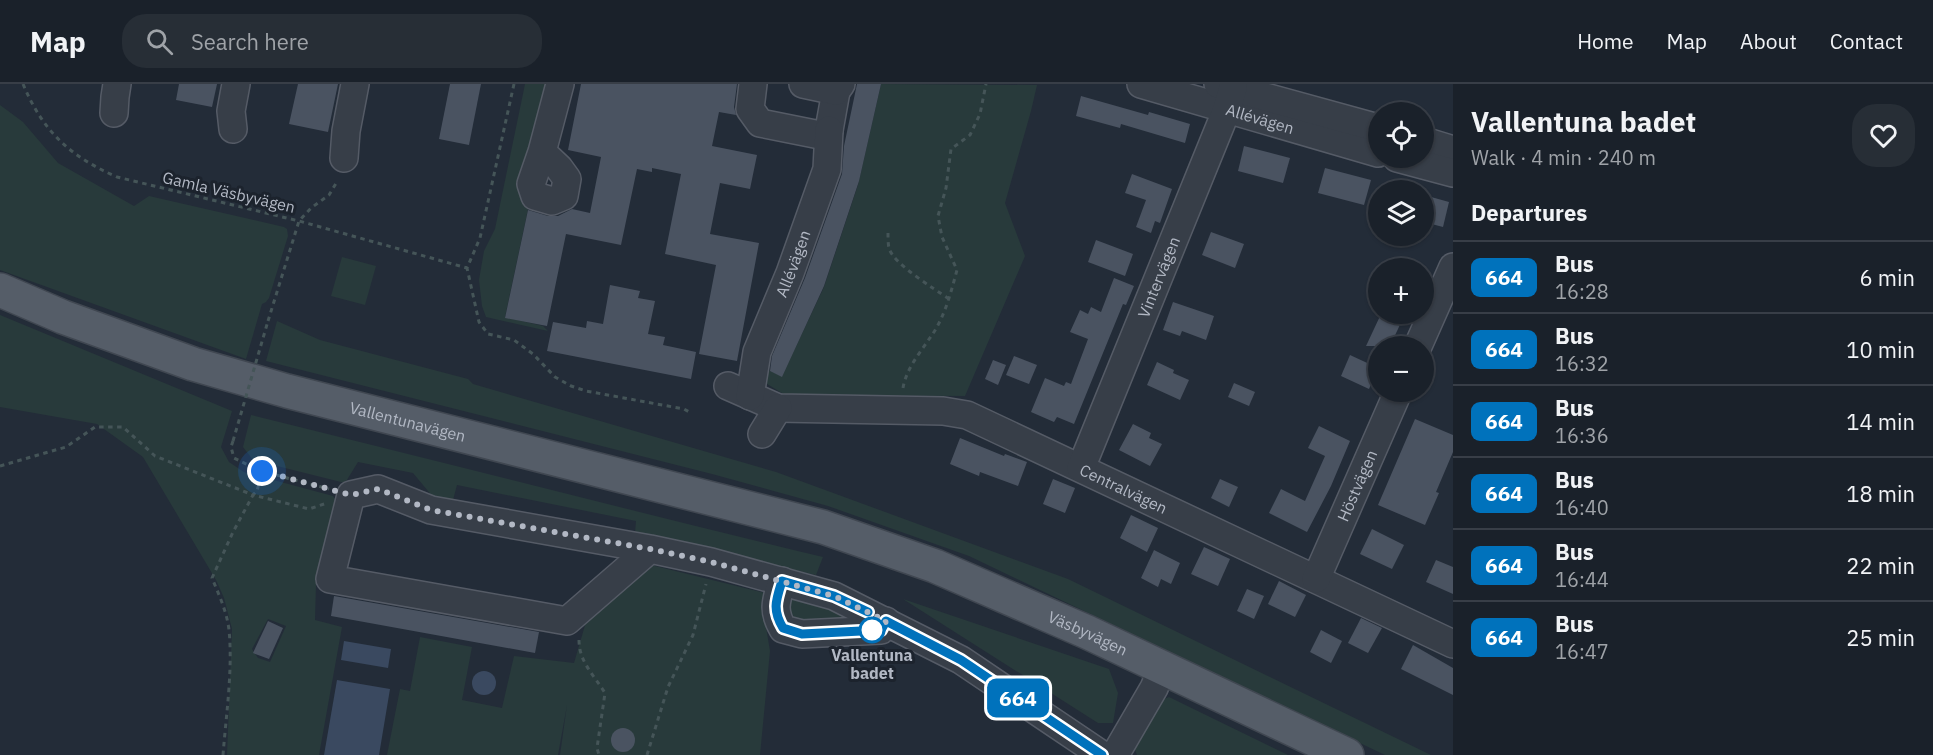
<!DOCTYPE html>
<html lang="en">
<head>
<meta charset="utf-8">
<style>
  :root { --surface:#1a212a; --page:#272e36; --text:#f1f3f6; --muted:#9fa3a8; --line:#383e47 }
  body { margin:0; font-family:"IBM Plex Sans",sans-serif; background:var(--page); color:var(--text); height:100vh; display:flex; flex-direction:column; font-size:22px; white-space:nowrap }
  * { box-sizing:border-box; margin:0 }
  p { font-size:20px; color:var(--muted) }
  .icon { flex:none; width:33px; height:33px; fill:none; stroke:currentColor; stroke-width:2; stroke-linecap:round; stroke-linejoin:round }
  .map { position:relative; flex:1; overflow:hidden }
  .drawer { display:flex; flex-direction:column; background:var(--surface); width:480px }
  .drawer>* { flex:none }
  .badge { padding:0 12px; border-radius:9px; font-size:21px; line-height:39px }
  .fabs { position:absolute; left:1368px; top:18px; display:grid; gap:12px }
  .fabs a { display:grid; place-items:center; width:66px; height:66px; border-radius:50%; background:var(--surface); box-shadow:0 2px 4px #0004,0 0 0 2px var(--line); font-size:30px }
  .you { position:absolute; width:30px; height:30px; margin:-15px; border:4px solid #fff; border-radius:50%; background:#1a73e8; box-shadow:0 0 0 9px #1a73e833 }
  .map>.badge { position:absolute; translate:-50% -50%; box-shadow:0 0 0 3px #fff }
  h2 { padding:0 18px; font-size:22px; line-height:54px }
  .round { display:grid; place-items:center; flex:none; width:63px; height:63px; border-radius:24px; background:var(--page) }
  .head { display:flex; align-items:center; justify-content:space-between; height:102px; padding:0 18px }
  h1 { font-size:28px; font-weight:800; line-height:45px }
  ul { padding:0; list-style:none }
  li { display:flex; align-items:center; gap:18px; height:72px; padding:0 18px; border-top:2px solid var(--line) }
  li div { flex:1 }
  li b { display:block; font-size:22px }
  li em { font-style:normal }
  li .badge { min-width:66px; font-weight:700; text-align:center }
  header { display:flex; align-items:center; gap:36px; box-sizing:border-box; height:84px; padding:0 30px; background:var(--surface); border-bottom:2px solid var(--line) }
  header strong { font-size:28px }
  nav { display:flex; gap:33px; margin-inline-start:auto; font-size:21px }
  .search { width:420px; height:54px; background:var(--page); display:flex; align-items:center; gap:15px; box-sizing:border-box; padding:0 21px; border-radius:24px; color:var(--muted); font-size:22px }
  main { display:flex; flex:1; min-height:0 }
  .map>svg:first-child { display:block }
  .green { fill:#283a3b; fill-rule:evenodd }
  .water { fill:#3a4960 }
  .building { fill:#4a5361 }
  .lines { fill:none; stroke-linecap:round; stroke-linejoin:round }
  .minor-casing { stroke:#555b66; stroke-width:30 }
  .major-casing { stroke:#404751; stroke-width:36 }
  .path { stroke:#455558; stroke-width:3; stroke-dasharray:4.5 4.5; stroke-linecap:butt }
  .minor { stroke:#373e48; stroke-width:27 }
  .major { stroke:#555d68; stroke-width:33 }
  .path-bridge { stroke:#455558; stroke-width:3; stroke-dasharray:4.5 4.5; stroke-linecap:butt }
  .line-casing { stroke:#fff; stroke-width:14 }
  .line { stroke:#0072bc; stroke-width:9 }
  .walk { stroke:#b2b8c4; stroke-width:6; stroke-dasharray:0 10.8 }
  .stop-dot { fill:#fff; stroke:#0072bc; stroke-width:3 }
  .labels { text-anchor:middle; dominant-baseline:central; stroke-width:6; stroke-linejoin:round; paint-order:stroke }
  .street-label { font-size:16px; fill:#b2b8c4; stroke:#1c232d }
  .stop-label { font-size:16px; font-weight:bold; fill:#b2b8c4; stroke:#1c232d }
</style>
</head>
<body>
<header>
<strong>Map</strong>
<div class="search"><svg class="icon" aria-label="search" viewBox="0 0 24 24"><circle cx="10" cy="10" r="6"/><path d="M15 15l6 6"/></svg>Search here</div>
<nav><a>Home</a><a>Map</a><a>About</a><a>Contact</a></nav>
</header>
<main>
<div class="map">
<svg width="1453" height="671" viewBox="0 0 1453 671">
  <rect width="100%" height="100%" fill="#232c38"/>
  <g class="green">
    <path d="M525,0H550L530,116L505,233L543,242L548,247L486,233L482,222L479,196L484,167L495,145Z"/>
    <path d="M881,0L1037,1L1031,27L1005,119L1025,172L965,312L785,311L759,295L761,283L782,292L824,203L858,101Z"/>
    <path d="M0,21L23,38L58,79L134,122L149,112L284,143L287,145L288,152L269,214L266,218L262,220L246,275L0,186Z"/>
    <path d="M342,173L376,182L365,221L331,212Z"/>
    <path d="M0,231L232,327L221,363L229,378L244,388L333,412L338,419L316,500L315,536L342,543L319,671H227L232,545L224,514L216,496L143,373L97,340L0,323ZM268,535L286,542L270,578L258,574L252,565Z"/>
    <path d="M277,237L320,256L468,295L473,300L776,388L1068,495L1431,671H1385L969,472L828,422L712,390L266,277Z"/>
    <path d="M251,331C442,378 632,427 823,473L816,491L635,449L636,437L457,401L453,416L433,413L413,389L358,378L345,399L253,376L243,363Z"/>
    <path d="M651,481L765,509L766,543L770,567L760,671H560L567,621L558,671H387L400,605L410,607L420,553L472,563L462,616L502,624L514,572L574,579L588,531Z"/>
    <path d="M791,512L855,532C840,535 795,546 790,526C789,520 788,518 791,512Z"/>
    <path d="M903,515L1109,585L1118,609L1113,639H1098Z"/>
    <path d="M1169,613L1288,671H1137L1135,666C1143,647 1149,620 1169,613Z"/>
  </g>
  <g class="water">
    <path d="M344,557L391,565L388,584L341,576Z"/>
    <circle cx="484" cy="599" r="12"/>
    <path d="M337,596L390,605L379,671H324Z"/>
  </g>
  <g class="building">
    <path d="M179,0H217L212,23L176,16Z"/>
    <path d="M298,0H338L328,48L289,40Z"/>
    <path d="M450,0H481L469,61L439,55Z"/>
    <path d="M581,0H737L734,23L736,31L719,28L712,62L757,71L750,105L720,99L710,150L759,159L737,277L699,270L716,181L665,170L681,90L652,84V88L637,85L621,161L566,150L547,242L505,234L528,126L548,132H558L572,125L590,129L601,73L568,66Z"/>
    <path d="M857,0H881L859,97L824,202L782,293L770,287L772,272L805,194L842,90L844,62Z"/>
    <path d="M1081,12L1148,31L1149,28L1190,40L1185,59L1121,40L1120,44L1076,32Z"/>
    <path d="M1244,62L1290,74L1283,99L1238,87Z"/>
    <path d="M1325,84L1371,96L1364,121L1318,109Z"/>
    <path d="M1132,90L1172,105L1160,139L1155,137L1151,149L1136,143L1146,116L1125,109Z"/>
    <path d="M1424,111L1449,118L1443,143L1424,138Z"/>
    <path d="M1211,148L1244,160L1235,184L1202,171Z"/>
    <path d="M1096,156L1133,170L1125,192L1088,178Z"/>
    <path d="M1114,194L1134,202L1126,221L1123,220L1074,340L1057,333L1054,338L1031,328L1045,294L1064,302L1066,298L1071,300L1088,255L1070,248L1080,226L1088,230L1091,223L1101,228Z"/>
    <path d="M610,201L640,207L638,214L655,217L648,250L665,253L663,261L696,268L691,295L547,267L553,238L586,244L587,237L603,240Z"/>
    <path d="M1173,218L1214,232L1206,256L1182,247L1180,252L1163,246Z"/>
    <path d="M1381,230H1405L1390,262H1366Z"/>
    <path d="M1350,271L1378,284L1369,305L1341,292Z"/>
    <path d="M1014,272L1037,281L1029,300L1006,291Z"/>
    <path d="M993,276L1006,281L998,301L985,295Z"/>
    <path d="M1157,278L1174,286L1173,289L1189,296L1180,316L1147,301Z"/>
    <path d="M1234,299L1255,308L1249,322L1228,313Z"/>
    <path d="M1415,335L1453,351V368L1436,408L1439,409L1425,441L1378,421Z"/>
    <path d="M1133,340L1151,349L1149,354L1162,360L1150,382L1119,366Z"/>
    <path d="M1319,342L1350,357L1331,402L1307,448L1269,429L1281,405L1305,417L1325,372L1308,364Z"/>
    <path d="M960,354L1004,372L1005,370L1027,378L1018,402L980,388L979,392L950,380Z"/>
    <path d="M1053,395L1075,404L1065,429L1043,420Z"/>
    <path d="M1220,395L1238,403L1229,423L1211,414Z"/>
    <path d="M1131,431L1158,444L1147,468L1120,454Z"/>
    <path d="M1372,445L1404,461L1392,485L1360,470Z"/>
    <path d="M1204,463L1230,475L1218,502L1191,490Z"/>
    <path d="M1154,466L1180,479L1171,500L1161,495L1158,503L1141,494Z"/>
    <path d="M1436,476L1453,483V510L1426,498Z"/>
    <path d="M1279,497L1306,511L1295,533L1268,520Z"/>
    <path d="M1247,505L1264,512L1254,535L1237,527Z"/>
    <path d="M334,512L539,548L535,569L331,532Z"/>
    <path d="M1361,534L1382,544L1368,569L1348,559Z"/>
    <path d="M268,537L283,544L269,575L253,569Z"/>
    <path d="M1321,546L1342,557L1331,579L1310,568Z"/>
    <path d="M1413,561L1453,584V611L1401,585Z"/>
    <circle cx="623" cy="656" r="12"/>
  </g>
  <g class="lines">
    <g class="minor-casing">
      <g id="minor">
        <path d="M753,0L750,25L760,39L820,51L829,46L836,7"/>
        <path d="M803,0L836,7L841,0"/>
        <path id="s1" d="M1141,0L1378,69"/>
        <path d="M1218,0L1378,44"/>
        <path d="M114,29L115,13L117,0"/>
        <path d="M233,45L231,27L236,0"/>
        <path d="M1424,57L1453,66"/>
        <path d="M542,68L559,84L567,95L564,112L552,117L535,112L531,100L542,68L560,0"/>
        <path d="M344,74L346,47L355,0"/>
        <path d="M1397,74L1453,89"/>
        <path d="M1418,262L1453,183"/>
        <path id="s2" d="M728,302L778,324L943,327L967,331L1453,560"/>
        <path id="s3" d="M750,312L757,268L790,189L827,85L829,46"/>
        <path d="M762,350L778,324"/>
        <path id="s4" d="M1081,384L1227,25L1233,4"/>
        <path d="M650,465L567,537L330,495L351,411L378,405L431,426L650,465L711,478L834,512L961,576L1102,671"/>
        <path id="s5" d="M1316,495L1398,308"/>
        <path d="M782,497C776,517 772,526 783,545L802,550L881,546L886,537"/>
        <path d="M1115,671L1154,604L1163,583"/>
      </g>
    </g>
    <g class="major-casing">
      <g id="major">
        <path id="s6" d="M0,206L63,233L193,280L287,307L823,443L935,482L1087,548L1347,671"/>
      </g>
    </g>
    <g class="path">
      <path d="M23,0C43,48 71,73 117,93L299,137L467,184"/>
      <path d="M514,0L480,154L467,184L479,238L488,250L514,256L533,270L555,293L571,302L586,307L684,325L691,329"/>
      <path d="M888,149C888,154 888,160 889,164C893,180 935,205 949,215"/>
      <path d="M268,237L299,137L311,124L329,111L338,96"/>
      <path d="M903,304C906,285 921,267 932,251C945,232 951,208 957,186L942,153L938,132L946,104L951,65L970,51L980,30L986,0"/>
      <path d="M233,357L231,363L234,374C264,390 296,396 329,405"/>
      <path d="M0,382L66,363L95,343H123L155,372L253,411L257,407L262,387"/>
      <path d="M579,556C579,578 594,591 605,609L597,664L599,671"/>
      <path d="M223,671C226,632 233,585 229,546C227,528 219,511 212,494L233,448L253,411L309,425L327,419"/>
      <path d="M647,671L668,603L693,551L706,500"/>
    </g>
    <use href="#minor" class="minor"/>
    <use href="#major" class="major"/>
    <path class="path-bridge" d="M233,357L268,237"/>
  </g>
  <g class="lines">
    <g class="line-casing">
      <path id="line" d="M868,528L834,512L782,497C776,516 772,526 783,544L802,550L881,546L886,537L961,576L1102,671"/>
    </g>
    <use href="#line" class="line"/>
    <path class="walk" d="M262,387L351,411L378,405L431,426L650,465L711,478L834,512L886,537L881,546H872"/>
  </g>
  <circle class="stop-dot" cx="872" cy="546" r="12"/>
  <g class="labels">
    <g class="street-label">
      <text stroke="none"><textPath href="#s1" startOffset="124">Allévägen</textPath></text>
      <text transform="translate(229 108) rotate(13)">Gamla Väsbyvägen</text>
      <text stroke="none"><textPath href="#s3" startOffset="140">Allévägen</textPath></text>
      <text stroke="none"><textPath href="#s4" startOffset="206">Vintervägen</textPath></text>
      <text stroke="none"><textPath href="#s6" startOffset="429">Vallentunavägen</textPath></text>
      <text stroke="none"><textPath href="#s5" startOffset="102">Höstvägen</textPath></text>
      <text stroke="none"><textPath href="#s2" startOffset="417">Centralvägen</textPath></text>
      <text stroke="none"><textPath href="#s6" startOffset="1143">Väsbyvägen</textPath></text>
    </g>
    <g class="stop-label">
      <text x="872" y="571">Vallentuna<tspan x="872" dy="18">badet</tspan></text>
    </g>
  </g>
</svg>
<div class="fabs">
<a><svg class="icon" aria-label="locate" viewBox="0 0 24 24"><circle cx="12" cy="12" r="6"/><path d="M12 2v4M12 18v4M2 12h4M18 12h4"/></svg></a>
<a><svg class="icon" aria-label="layers" viewBox="0 0 24 24"><path d="M12 4l9 5-9 5-9-5zM3 14l9 5 9-5"/></svg></a>
<a>+</a>
<a>−</a>
</div>
<div class="you" style="left:262px;top:387px"></div>
<b class="badge" style="left:1018px;top:614px;background:#0072bc;color:#fff">664</b>
</div>
<section class="drawer">
<div class="head"><div><h1>Vallentuna badet</h1><p>Walk · 4 min · 240 m</p></div><a class="round"><svg class="icon" aria-label="heart" viewBox="0 0 24 24"><path d="M12 20l-8-8c-3-5 5-10 8-4 3-6 11-1 8 4z"/></svg></a></div>
<h2>Departures</h2>
<ul>
<li><span class="badge" style="background:#0072bc;color:#fff">664</span><div><b>Bus</b><p>16:28</p></div><em>6 min</em></li>
<li><span class="badge" style="background:#0072bc;color:#fff">664</span><div><b>Bus</b><p>16:32</p></div><em>10 min</em></li>
<li><span class="badge" style="background:#0072bc;color:#fff">664</span><div><b>Bus</b><p>16:36</p></div><em>14 min</em></li>
<li><span class="badge" style="background:#0072bc;color:#fff">664</span><div><b>Bus</b><p>16:40</p></div><em>18 min</em></li>
<li><span class="badge" style="background:#0072bc;color:#fff">664</span><div><b>Bus</b><p>16:44</p></div><em>22 min</em></li>
<li><span class="badge" style="background:#0072bc;color:#fff">664</span><div><b>Bus</b><p>16:47</p></div><em>25 min</em></li>
</ul>
</section>
</main>
</body>
</html>
